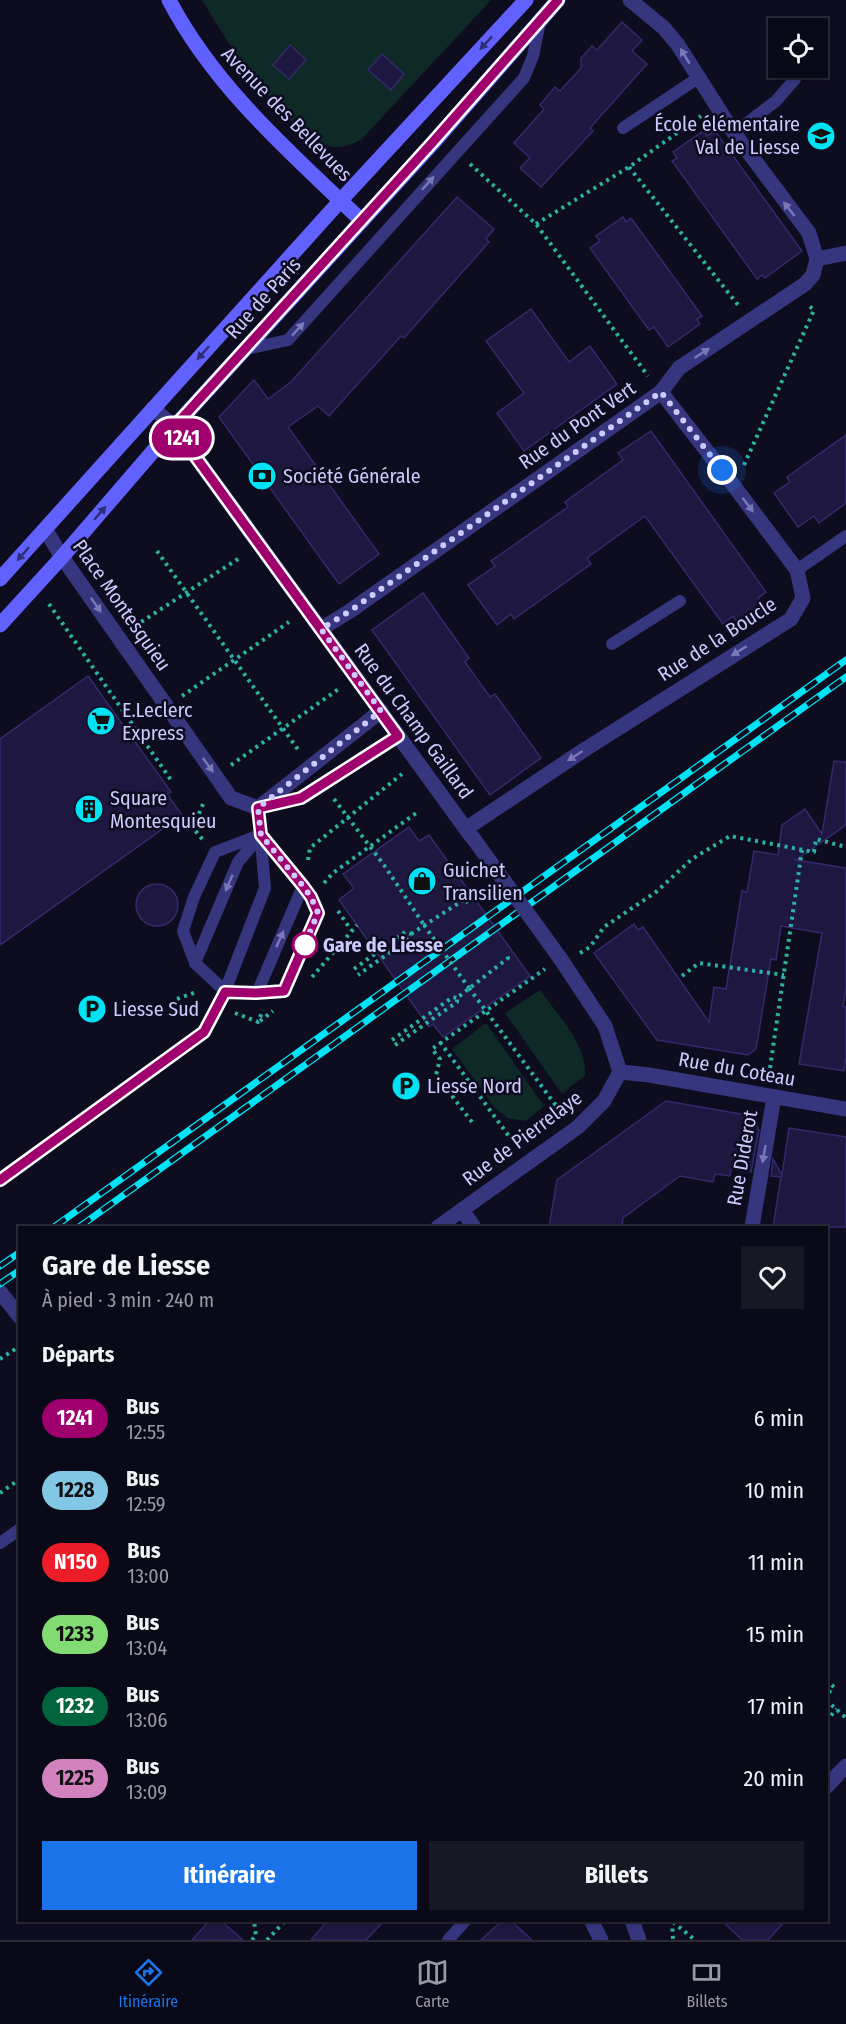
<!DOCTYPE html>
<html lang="fr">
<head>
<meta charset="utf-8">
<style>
  :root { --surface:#0a0917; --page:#181724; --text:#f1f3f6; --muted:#999aa1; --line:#2a2a36; --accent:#1a73e8 }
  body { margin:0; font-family:"Fira Sans Condensed",sans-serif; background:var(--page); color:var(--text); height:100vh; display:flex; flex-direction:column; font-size:22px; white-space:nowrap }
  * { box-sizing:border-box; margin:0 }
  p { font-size:20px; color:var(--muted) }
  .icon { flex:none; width:33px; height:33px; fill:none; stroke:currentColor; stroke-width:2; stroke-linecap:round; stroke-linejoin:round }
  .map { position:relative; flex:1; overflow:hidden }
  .details { position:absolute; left:18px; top:1226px; width:810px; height:696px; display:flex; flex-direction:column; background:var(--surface); border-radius:0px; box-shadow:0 2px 4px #0004,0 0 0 2px var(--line) }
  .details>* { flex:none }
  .badge { padding:0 12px; border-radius:20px; font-size:21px; line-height:39px }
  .controls { position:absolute; left:768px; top:18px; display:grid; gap:12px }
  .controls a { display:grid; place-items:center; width:60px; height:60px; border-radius:0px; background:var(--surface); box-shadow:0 2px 4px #0004,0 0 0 2px var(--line); font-size:30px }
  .you { position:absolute; width:30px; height:30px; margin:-15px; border:4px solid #fff; border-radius:50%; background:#1a73e8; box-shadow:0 0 0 9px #1a73e833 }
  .map>.badge { position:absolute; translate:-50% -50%; box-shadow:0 0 0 3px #fff }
  h2 { padding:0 24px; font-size:22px; line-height:54px }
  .round { display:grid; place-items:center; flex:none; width:63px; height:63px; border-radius:0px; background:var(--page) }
  .head { display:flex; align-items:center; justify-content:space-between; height:102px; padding:0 24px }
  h1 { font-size:28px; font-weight:700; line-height:45px }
  .cta { display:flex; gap:12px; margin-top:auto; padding:12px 24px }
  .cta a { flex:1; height:69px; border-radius:0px; background:var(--accent); color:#fff; font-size:24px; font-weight:700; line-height:69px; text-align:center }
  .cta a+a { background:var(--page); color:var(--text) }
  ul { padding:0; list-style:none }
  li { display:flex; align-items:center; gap:18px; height:72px; padding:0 24px }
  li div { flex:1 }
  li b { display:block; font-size:22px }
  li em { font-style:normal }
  li .badge { min-width:66px; font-weight:700; text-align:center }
  .tab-bar { display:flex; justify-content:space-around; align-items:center; height:84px; border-top:2px solid var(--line); background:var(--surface); font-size:16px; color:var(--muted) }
  .tab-bar a { display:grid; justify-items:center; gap:3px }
  .tab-bar .active { color:var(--accent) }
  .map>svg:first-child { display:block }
  .green { fill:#0f2927 }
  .building { fill:#1e1840; stroke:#34296c; stroke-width:1.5 }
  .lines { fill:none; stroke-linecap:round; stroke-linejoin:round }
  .path { stroke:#2bb1a5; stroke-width:4; stroke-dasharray:3 4.5; stroke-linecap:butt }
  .lane { stroke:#36367f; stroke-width:12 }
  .street { stroke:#36367f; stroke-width:15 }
  .secondary { stroke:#6061ff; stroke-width:15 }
  .rail-casing { stroke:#00e3f4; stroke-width:7 }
  .rail { stroke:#0e0c1f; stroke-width:4.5; stroke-dasharray:14; stroke-linecap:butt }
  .path-bridge { stroke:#2bb1a5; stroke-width:4; stroke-dasharray:3 4.5; stroke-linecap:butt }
  .street-bridge { stroke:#36367f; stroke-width:15 }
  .oneway { fill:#2f2e79 }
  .oneway2 { fill:#7a78b9 }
  .line-casing { stroke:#fff; stroke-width:14 }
  .line { stroke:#a0006e; stroke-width:9 }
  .walk { stroke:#cec9ff; stroke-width:6; stroke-dasharray:0 10.8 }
  .stop-dot { fill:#fff; stroke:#a0006e; stroke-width:3 }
  .labels { text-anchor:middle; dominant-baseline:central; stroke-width:5; stroke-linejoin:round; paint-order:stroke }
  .street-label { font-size:20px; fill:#cec9ff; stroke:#0e0c1f }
  .poi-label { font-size:20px; fill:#cec9ff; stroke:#0e0c1f; text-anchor:start }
  .stop-label { font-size:20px; font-weight:bold; fill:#cec9ff; stroke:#0e0c1f; text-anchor:start }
</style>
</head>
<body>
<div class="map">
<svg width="846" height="1940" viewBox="0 0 846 1940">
  <rect width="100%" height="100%" fill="#0e0c1f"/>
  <g class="green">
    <path d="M202,0H491L361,140C350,145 339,150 326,145C310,139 298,127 286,115C251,81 227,41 202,0Z"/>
    <path d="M540,990C557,1014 587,1044 585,1075L562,1094L505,1013Z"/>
    <path d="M486,1023L544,1106L526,1121L507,1118L495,1108L452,1049Z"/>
  </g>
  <g class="building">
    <path d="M622,22L642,40L632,51L647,64L590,128L593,131L541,187L520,168L530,158L514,143L544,109L540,105L555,87L560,91L581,68V58L592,46L597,50Z"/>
    <path d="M290,45L306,60L289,79L273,65Z"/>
    <path d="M382,54L404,74L391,90L368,70Z"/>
    <path d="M703,131L707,136L715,131L802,251L765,278L762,275L757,279L672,161L677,158L673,152Z"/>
    <path d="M457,197L494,229L486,239L489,242L404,338L401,336L329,416L318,406L288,427L379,554L339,584L219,417L254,380L268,399L291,382Z"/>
    <path d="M623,217L626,222L631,218L702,316L697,319L700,324L668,347L654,327L649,330L590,248L600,241L596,236Z"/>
    <path d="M531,309L569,362L590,346L617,384L524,451L497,413L524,393L486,341Z"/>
    <path d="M651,431L766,592L758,598L768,612L743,630L733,616L723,624L645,516L587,558L591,564L514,619L511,614L497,625L468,585L495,566L491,561L568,507L565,502L623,460L618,453Z"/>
    <path d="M846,435V503L819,523L814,516L798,527L774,493L790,482L787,477Z"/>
    <path d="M423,593L469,658L465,662L490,697L495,694L541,758L490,795L372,630Z"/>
    <path d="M88,676L171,792L167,794L182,815L0,945V739Z"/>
    <path d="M834,761L846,762V825L796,860L846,868V989L843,1006L846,1007V1056L844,1071L799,1064L822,933L781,926L776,960L771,959L756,1049L748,1055L657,1040L594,953L634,924L638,930L643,927L709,1022L714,987L726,989L742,891L747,892L754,851L778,855L782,825L805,809L822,834Z"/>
    <path d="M409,827L419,841L429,835L530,976L443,1037L433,1024L429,1027L339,900L354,888L343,874Z"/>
    <circle cx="157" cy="905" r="21"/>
    <path d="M666,1101L752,1116L759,1130L751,1172L731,1169L730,1176L715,1174L713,1182L680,1176L623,1218L622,1227H549L557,1180Z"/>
    <path d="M789,1128L846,1137V1227H773L781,1177L771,1176L773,1159L782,1175Z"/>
    <path d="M210,1920H220L243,1940H192Z"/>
    <path d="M328,1920H385L366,1940H311Z"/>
    <path d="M503,1920H510L532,1940H481Z"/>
    <path d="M721,1920H786L768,1940H742Z"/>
  </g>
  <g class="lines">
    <g class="path">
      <path d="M470,164L536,224L648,376"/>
      <path d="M629,167L738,305"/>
      <path d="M536,224L629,167L701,116"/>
      <path d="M744,465L814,310L807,304"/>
      <path d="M157,551L299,751"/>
      <path d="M49,604L171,780"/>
      <path d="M135,626L241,557"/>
      <path d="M182,696L289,622"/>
      <path d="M231,765L340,688"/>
      <path d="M334,799L384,865L424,925"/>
      <path d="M203,804L193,828L203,840"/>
      <path d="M308,860L310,848L402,774"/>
      <path d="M324,883L333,873L419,811"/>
      <path d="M338,911L351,930"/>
      <path d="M411,934L465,899L468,903"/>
      <path d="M580,953L590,947L604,927L656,892L692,859L730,836L814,852L816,839L846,847"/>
      <path d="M354,969L405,932L411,934L410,938L358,975"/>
      <path d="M682,976L699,963L784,975"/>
      <path d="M312,977L357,925"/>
      <path d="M469,988L554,1103L565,1113"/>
      <path d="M177,999L196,992"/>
      <path d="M235,1013L258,1022L263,1010"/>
      <path d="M260,1021L273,1011"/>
      <path d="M392,1040L453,997L457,998"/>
      <path d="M440,1042L511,1139"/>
      <path d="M395,1045L457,1002V998L508,958L505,954"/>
      <path d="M770,1068L802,850"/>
      <path d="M472,1122L436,1075L440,1059L432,1049L545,969"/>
      <path d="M0,1359L20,1346"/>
      <path d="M0,1493L20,1479"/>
      <path d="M826,1680L834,1687L826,1695"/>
      <path d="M826,1700L846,1718"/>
      <path d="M826,1721L837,1709"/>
      <path d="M672,1921L673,1940"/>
      <path d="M673,1922L695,1940"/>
      <path d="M252,1940L256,1936L254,1920"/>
      <path d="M267,1940L286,1920"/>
    </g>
    <g class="lane">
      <path d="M623,128L698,78"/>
      <path d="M734,133L776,101L795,79"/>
      <path d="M246,349L288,340L524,78L533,56L540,22"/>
      <path d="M797,570L846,536"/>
      <path d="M612,644L680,601"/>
      <path d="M260,835C281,860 306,883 318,913L284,991L257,993L225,991L195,963L183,931L194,897L215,852Z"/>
      <path d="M195,963L238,862L260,836"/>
      <path d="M257,993L303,886"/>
      <path d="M0,1180L204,1032L225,991L265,888L258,808L301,798L398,736"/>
      <path d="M0,1543L20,1529"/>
      <path d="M448,1940L466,1920"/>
    </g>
    <g class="street">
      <path d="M630,0L664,28L678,45L734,133L809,233L817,259"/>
      <path d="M817,259L846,253"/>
      <path d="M153,408L174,427L471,836"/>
      <path d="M45,529L62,557L231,798L258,808L381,711"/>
      <path d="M321,629L350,611L661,392L679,368L805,284L813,275L817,259"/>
      <path d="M467,828L584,750L791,619L803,598L797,570L734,486L661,392"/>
      <path d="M560,958L605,1026L620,1072"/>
      <path d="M620,1072L649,1075L846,1109"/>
      <path d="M462,1210L474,1227"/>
      <path d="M438,1227L578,1127L604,1101L620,1072"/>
      <path d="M752,1227L774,1097"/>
      <path d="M0,1292L20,1317"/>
      <path d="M826,1787L846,1766"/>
      <path d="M591,1920L601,1940"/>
      <path d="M632,1920L639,1940"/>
    </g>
    <g class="secondary">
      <path d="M169,0C215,88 291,153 362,221"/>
      <path d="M0,579L341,200L526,0"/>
      <path d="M0,625L62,557L174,427L433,143L558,0"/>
    </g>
    <g class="rail-casing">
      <g id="rail">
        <path d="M54,1227L846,660"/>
        <path d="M79,1227L846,677"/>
        <path d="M0,1266L20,1252"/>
        <path d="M0,1284L20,1270"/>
      </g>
    </g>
    <use href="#rail" class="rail"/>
    <path class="path-bridge" d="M424,925L469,988"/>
    <path class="street-bridge" d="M473,838L560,958"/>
  </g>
  <defs><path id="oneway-solid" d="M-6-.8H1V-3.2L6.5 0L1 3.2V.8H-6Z" transform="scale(1.5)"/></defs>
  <g class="oneway">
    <use href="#oneway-solid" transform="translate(486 43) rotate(133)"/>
    <use href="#oneway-solid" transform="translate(203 353) rotate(132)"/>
    <use href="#oneway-solid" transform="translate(100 513) rotate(-49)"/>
    <use href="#oneway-solid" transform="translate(23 554) rotate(132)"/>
  </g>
  <g class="oneway2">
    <use href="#oneway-solid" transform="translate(685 56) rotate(-121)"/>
    <use href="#oneway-solid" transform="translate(428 183) rotate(-48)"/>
    <use href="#oneway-solid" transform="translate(789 209) rotate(-128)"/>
    <use href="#oneway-solid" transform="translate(298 329) rotate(-48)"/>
    <use href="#oneway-solid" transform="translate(702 353) rotate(-33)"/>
    <use href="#oneway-solid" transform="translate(748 505) rotate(53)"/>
    <use href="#oneway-solid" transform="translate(96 605) rotate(55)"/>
    <use href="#oneway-solid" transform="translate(739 651) rotate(148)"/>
    <use href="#oneway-solid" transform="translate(575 756) rotate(147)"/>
    <use href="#oneway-solid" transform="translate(208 765) rotate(54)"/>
    <use href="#oneway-solid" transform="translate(229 883) rotate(114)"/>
    <use href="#oneway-solid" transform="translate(280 939) rotate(-66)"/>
    <use href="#oneway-solid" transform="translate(764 1154) rotate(100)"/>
  </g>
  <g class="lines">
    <g class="line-casing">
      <path id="line" d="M0,1180L204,1032L225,992L256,993L284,991L318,913L311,897L303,886L261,835L258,808L301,798L398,736L174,427L432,143L558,0"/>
    </g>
    <use href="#line" class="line"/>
    <path class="walk" d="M305,945L303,948L318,913L311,897L303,886L261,835L258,808L381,711L321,629L350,611L661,392L722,470"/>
  </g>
  <defs>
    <g id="school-disc" transform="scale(1.5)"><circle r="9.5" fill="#00e3f4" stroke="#0e0c1f"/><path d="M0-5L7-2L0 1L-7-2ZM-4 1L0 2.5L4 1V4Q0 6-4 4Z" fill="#111"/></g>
    <g id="bank-disc" transform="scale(1.5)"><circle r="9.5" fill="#00e3f4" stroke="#0e0c1f"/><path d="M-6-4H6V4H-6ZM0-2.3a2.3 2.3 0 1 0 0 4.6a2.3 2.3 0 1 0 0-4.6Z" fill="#111"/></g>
    <g id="supermarket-disc" transform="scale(1.5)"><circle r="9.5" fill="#00e3f4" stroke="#0e0c1f"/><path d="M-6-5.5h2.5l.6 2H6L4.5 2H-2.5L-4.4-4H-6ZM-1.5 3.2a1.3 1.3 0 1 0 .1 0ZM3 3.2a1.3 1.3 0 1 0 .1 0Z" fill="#111"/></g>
    <g id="building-disc" transform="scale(1.5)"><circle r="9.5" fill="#00e3f4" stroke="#0e0c1f"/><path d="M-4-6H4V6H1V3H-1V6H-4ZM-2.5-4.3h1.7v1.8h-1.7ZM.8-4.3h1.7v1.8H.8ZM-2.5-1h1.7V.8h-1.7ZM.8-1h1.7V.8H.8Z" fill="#111"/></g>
    <g id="shop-disc" transform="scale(1.5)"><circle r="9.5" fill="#00e3f4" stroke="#0e0c1f"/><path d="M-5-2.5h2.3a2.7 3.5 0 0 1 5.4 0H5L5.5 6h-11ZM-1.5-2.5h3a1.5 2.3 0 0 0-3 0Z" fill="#111"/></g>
    <g id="parking-disc" transform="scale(1.5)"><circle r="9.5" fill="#00e3f4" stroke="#0e0c1f"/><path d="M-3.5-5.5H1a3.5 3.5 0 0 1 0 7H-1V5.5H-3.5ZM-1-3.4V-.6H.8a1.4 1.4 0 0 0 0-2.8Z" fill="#111"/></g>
  </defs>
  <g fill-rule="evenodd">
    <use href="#school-disc" x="821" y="136"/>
    <use href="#bank-disc" x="262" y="476"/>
    <use href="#supermarket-disc" x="101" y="721"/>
    <use href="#building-disc" x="89" y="809"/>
    <use href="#shop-disc" x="422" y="881"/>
    <use href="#parking-disc" x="92" y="1009"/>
    <use href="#parking-disc" x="406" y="1086"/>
  </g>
  <circle class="stop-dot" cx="305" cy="945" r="12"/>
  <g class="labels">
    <g class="street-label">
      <text transform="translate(287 114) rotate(46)">Avenue des Bellevues</text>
      <text transform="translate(263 298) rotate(-48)">Rue de Paris</text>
      <text transform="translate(577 425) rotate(-35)">Rue du Pont Vert</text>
      <text transform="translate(122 605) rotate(55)">Place Montesquieu</text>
      <text transform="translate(717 639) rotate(-33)">Rue de la Boucle</text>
      <text transform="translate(414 721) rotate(54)">Rue du Champ Gaillard</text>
      <text transform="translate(737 1069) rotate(10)">Rue du Coteau</text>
      <text transform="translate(522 1138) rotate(-37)">Rue de Pierrelaye</text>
      <text transform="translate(742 1158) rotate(-80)">Rue Diderot</text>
    </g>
    <g class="poi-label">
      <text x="800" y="124" text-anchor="end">École élémentaire<tspan x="800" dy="23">Val de Liesse</tspan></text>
      <text x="283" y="476">Société Générale</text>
      <text x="122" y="710">E.Leclerc<tspan x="122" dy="23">Express</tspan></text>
      <text x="110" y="798">Square<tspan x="110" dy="23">Montesquieu</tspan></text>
      <text x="443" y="870">Guichet<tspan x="443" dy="23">Transilien</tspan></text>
      <text x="113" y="1009">Liesse Sud</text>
      <text x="427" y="1086">Liesse Nord</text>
    </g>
    <g class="stop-label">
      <text x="323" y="945">Gare de Liesse</text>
    </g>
  </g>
</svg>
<div class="controls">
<a><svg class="icon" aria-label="locate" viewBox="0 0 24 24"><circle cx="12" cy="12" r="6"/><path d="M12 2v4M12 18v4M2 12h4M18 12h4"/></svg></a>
</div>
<div class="you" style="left:722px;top:470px"></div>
<b class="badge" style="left:182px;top:438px;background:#a0006e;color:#fff">1241</b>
<section class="details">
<div class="head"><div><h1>Gare de Liesse</h1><p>À pied · 3 min · 240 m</p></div><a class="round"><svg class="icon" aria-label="heart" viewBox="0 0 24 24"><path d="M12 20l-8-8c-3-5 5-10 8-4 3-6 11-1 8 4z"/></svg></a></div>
<h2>Départs</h2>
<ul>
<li><span class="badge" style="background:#a0006e;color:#fff">1241</span><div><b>Bus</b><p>12:55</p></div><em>6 min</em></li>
<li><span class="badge" style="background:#82c8e6;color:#111">1228</span><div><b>Bus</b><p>12:59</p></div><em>10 min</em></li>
<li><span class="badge" style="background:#ed1c29;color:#fff">N150</span><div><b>Bus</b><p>13:00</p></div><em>11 min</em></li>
<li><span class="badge" style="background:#82dc73;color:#111">1233</span><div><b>Bus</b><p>13:04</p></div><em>15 min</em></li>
<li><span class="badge" style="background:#00643c;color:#fff">1232</span><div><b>Bus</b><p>13:06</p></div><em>17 min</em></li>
<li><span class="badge" style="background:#d282be;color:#111">1225</span><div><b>Bus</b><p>13:09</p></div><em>20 min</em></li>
</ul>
<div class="cta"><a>Itinéraire</a><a>Billets</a></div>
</section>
</div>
<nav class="tab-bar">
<a class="active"><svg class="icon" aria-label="directions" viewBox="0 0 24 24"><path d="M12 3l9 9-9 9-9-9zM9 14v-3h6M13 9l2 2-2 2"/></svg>Itinéraire</a>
<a><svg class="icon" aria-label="map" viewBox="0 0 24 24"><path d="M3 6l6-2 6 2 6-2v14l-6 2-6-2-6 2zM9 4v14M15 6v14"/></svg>Carte</a>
<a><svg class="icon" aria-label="tickets" viewBox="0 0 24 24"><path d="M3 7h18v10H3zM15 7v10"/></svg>Billets</a>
</nav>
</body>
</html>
